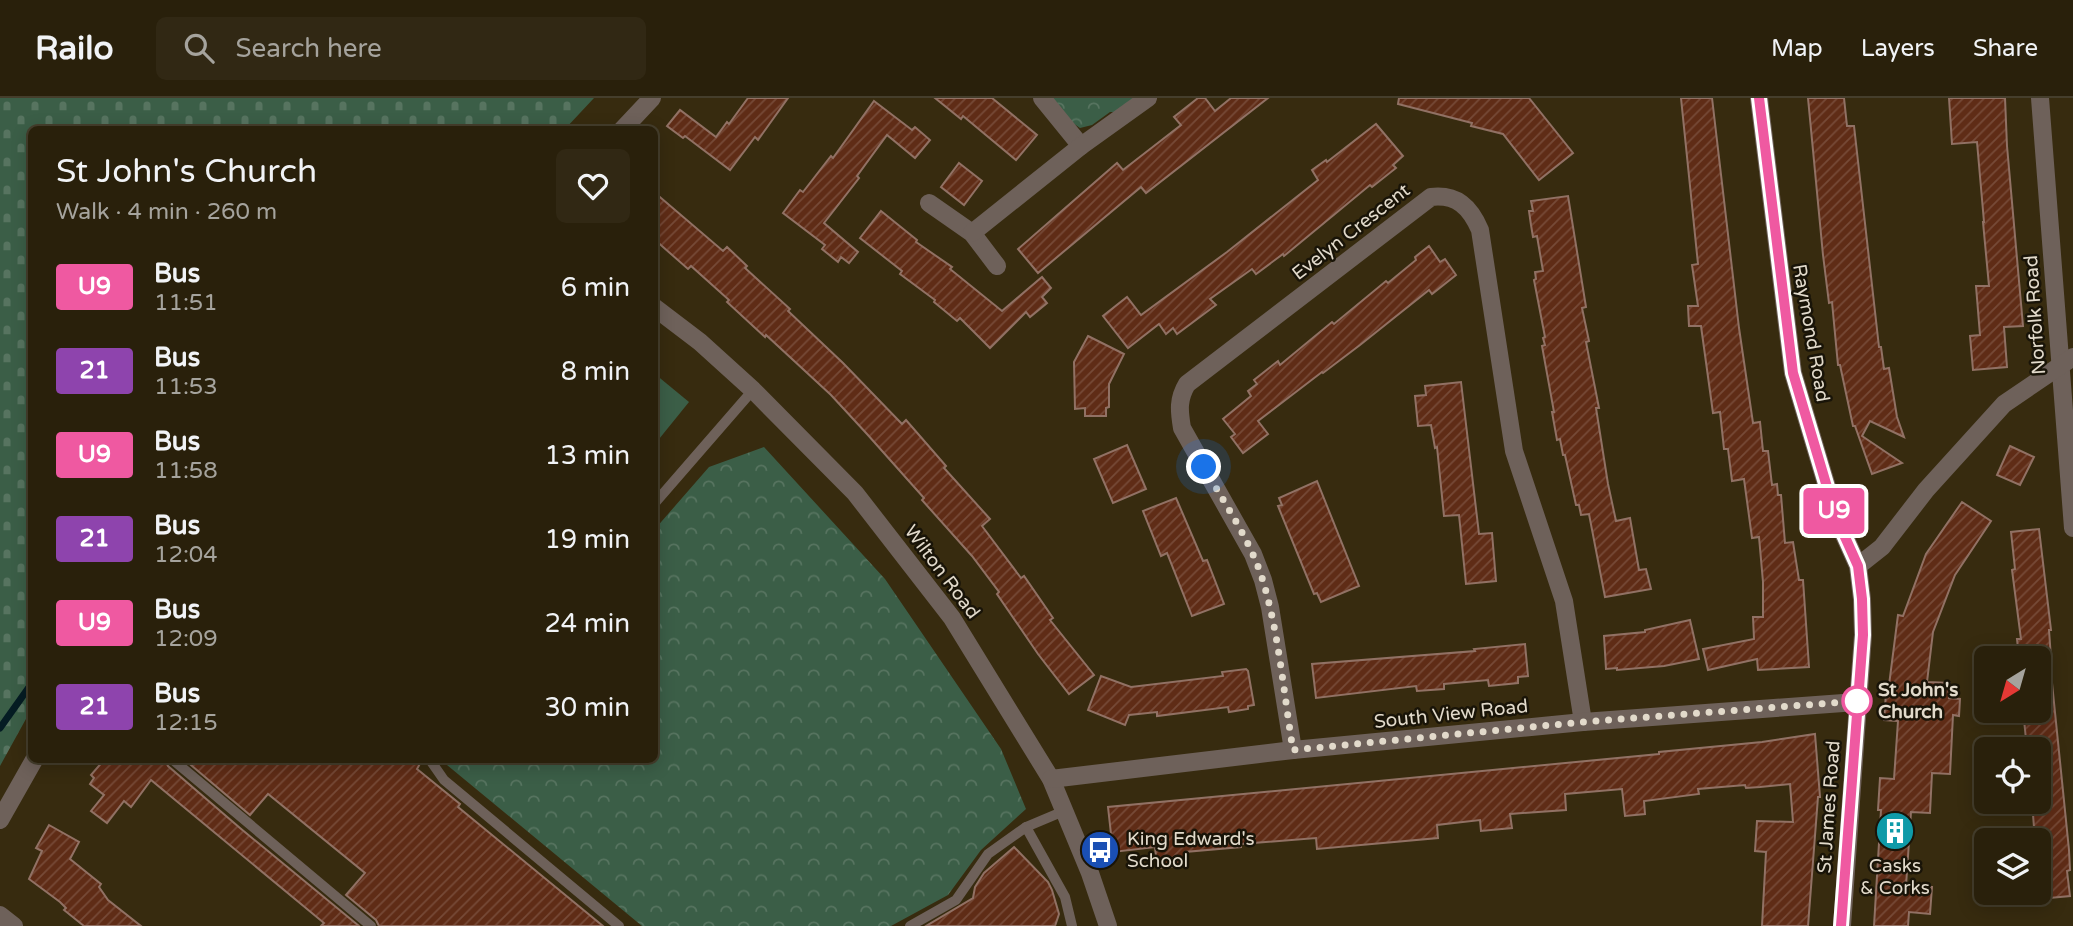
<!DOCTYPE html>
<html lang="en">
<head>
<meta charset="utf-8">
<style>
  :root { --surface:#29200b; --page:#312814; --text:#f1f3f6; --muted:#a5a39d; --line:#453e2c }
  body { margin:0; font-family:"Varela Round",sans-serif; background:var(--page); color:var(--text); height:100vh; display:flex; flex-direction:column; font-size:26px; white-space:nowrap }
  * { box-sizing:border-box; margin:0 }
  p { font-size:23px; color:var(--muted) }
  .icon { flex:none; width:38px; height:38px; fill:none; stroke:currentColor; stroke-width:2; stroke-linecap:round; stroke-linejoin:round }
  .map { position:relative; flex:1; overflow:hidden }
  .drawer { position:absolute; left:28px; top:28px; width:630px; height:637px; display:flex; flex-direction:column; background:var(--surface); border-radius:10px; box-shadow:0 4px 18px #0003,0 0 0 2px var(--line) }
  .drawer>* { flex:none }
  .badge { padding:0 14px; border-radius:5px; font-size:24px; line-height:46px }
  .needle { width:46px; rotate:217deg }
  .controls { position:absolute; left:1974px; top:548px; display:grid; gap:14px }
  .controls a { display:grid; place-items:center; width:77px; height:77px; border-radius:10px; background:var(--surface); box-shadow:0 4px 18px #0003,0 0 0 2px var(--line); font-size:35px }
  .you { position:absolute; width:35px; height:35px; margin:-18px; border:5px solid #fff; border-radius:50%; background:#1a73e8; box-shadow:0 0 0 10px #1a73e833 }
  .map>.badge { position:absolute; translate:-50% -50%; box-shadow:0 0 0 4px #fff }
  .round { display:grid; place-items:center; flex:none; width:74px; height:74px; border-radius:10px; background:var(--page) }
  .overview { display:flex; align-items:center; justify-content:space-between; height:119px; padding:0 28px }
  h1 { font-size:33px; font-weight:600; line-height:52px }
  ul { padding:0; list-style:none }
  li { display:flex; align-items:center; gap:21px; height:84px; padding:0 28px }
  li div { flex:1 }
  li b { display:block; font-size:26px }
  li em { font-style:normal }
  li .badge { min-width:77px; font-weight:700; text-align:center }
  header { display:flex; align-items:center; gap:42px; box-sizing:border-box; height:98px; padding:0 35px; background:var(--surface); border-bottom:2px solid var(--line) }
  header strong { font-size:33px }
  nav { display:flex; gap:38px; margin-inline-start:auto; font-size:24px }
  .search { width:490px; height:63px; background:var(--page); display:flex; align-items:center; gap:18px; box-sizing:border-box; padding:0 24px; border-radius:10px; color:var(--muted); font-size:26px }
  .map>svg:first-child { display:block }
  .cemetery { fill:url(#cemetery-stones) }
  .park { fill:url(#park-crowns) }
  .pitch { fill:#3b5e47 }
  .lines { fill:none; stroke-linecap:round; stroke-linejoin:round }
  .stream { stroke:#051c23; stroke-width:7 }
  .building { fill:url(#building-hatch); stroke:#917164; stroke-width:2 }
  .service { stroke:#6e615a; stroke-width:10 }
  .minor { stroke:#6e615a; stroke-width:18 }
  .tertiary { stroke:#6e615a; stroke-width:18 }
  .line-casing { stroke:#fff; stroke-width:16 }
  .line { stroke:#ef59a1; stroke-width:10 }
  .walk { stroke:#e2dacb; stroke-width:7; stroke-dasharray:0 12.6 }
  .stop-dot { fill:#fff; stroke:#ef59a1; stroke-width:3.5 }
  .labels { text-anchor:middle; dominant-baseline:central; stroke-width:5; stroke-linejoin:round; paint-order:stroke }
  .street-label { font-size:19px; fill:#e2dacb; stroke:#191408 }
  .stop-label { font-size:19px; font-weight:bold; fill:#e2dacb; stroke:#191408; text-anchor:start }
  .poi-label { font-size:19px; fill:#e2dacb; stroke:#191408; text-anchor:start }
</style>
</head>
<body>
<header>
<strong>Railo</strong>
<div class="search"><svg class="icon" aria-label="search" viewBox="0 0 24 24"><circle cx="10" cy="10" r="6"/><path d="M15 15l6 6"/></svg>Search here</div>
<nav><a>Map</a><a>Layers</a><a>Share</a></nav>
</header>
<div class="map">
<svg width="2073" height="828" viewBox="0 0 2073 828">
  <defs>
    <pattern id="cemetery-stones" width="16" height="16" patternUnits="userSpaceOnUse" patternTransform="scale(1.75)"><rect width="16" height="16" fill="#3b5e47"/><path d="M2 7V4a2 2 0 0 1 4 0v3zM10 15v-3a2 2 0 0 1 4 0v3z" fill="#577460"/></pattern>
    <pattern id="park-crowns" width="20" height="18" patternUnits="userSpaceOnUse" patternTransform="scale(1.75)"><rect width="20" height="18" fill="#3b5e47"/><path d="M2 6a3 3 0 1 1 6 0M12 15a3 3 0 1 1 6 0" fill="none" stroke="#577460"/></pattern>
    <pattern id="building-hatch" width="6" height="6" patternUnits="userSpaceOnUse" patternTransform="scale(1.75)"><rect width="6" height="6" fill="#5f2c16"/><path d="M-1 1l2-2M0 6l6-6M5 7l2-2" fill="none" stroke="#764a37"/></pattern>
  </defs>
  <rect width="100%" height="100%" fill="#372b0f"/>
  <path class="cemetery" d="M0,0H594L565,31L32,32V610L0,668Z"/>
  <g class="park">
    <path d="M1051,0H1139L1123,14H1110L1092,27L1080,30L1070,23Z"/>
    <path d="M764,349L885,481L1001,651L1026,711L981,752L948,797L891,828H642L447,667L452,662H654L655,431L709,369Z"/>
  </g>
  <path class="pitch" d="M655,276L689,304L655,346Z"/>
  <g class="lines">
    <path class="stream" d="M0,630L32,585"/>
  </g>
  <g class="building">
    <path d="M748,0H788L758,42L755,39L730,72L685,38L683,40L667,28L680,12L716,39L727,24L729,26Z"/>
    <path d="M935,0H992L1037,37L1016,62L963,18L961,21Z"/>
    <path d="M1198,0H1205L1215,13L1231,0H1268L1146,95L1141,89L1038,175L1018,151L1117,65L1123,72L1181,27L1174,19Z"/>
    <path d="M1399,0H1529L1573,55L1539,82L1503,36L1471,28L1472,25L1398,6Z"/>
    <path d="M1681,0H1712L1739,230L1753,325L1760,324L1763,353H1768L1772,387L1777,386L1778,397H1781L1785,445L1793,444L1799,482H1803L1809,569L1758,572L1757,561L1708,572L1703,551L1754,541L1753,519H1763V484L1759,439L1752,440L1744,381L1732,383L1728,351H1724L1720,314L1713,315L1701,228H1689L1688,208H1698L1692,167L1698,166Z"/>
    <path d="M1808,0H1844L1847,28H1854L1879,249H1881L1884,271L1889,270L1897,319L1904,339L1870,323L1862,338L1902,365L1872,376L1855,328H1853L1840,267H1838L1832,204L1829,205L1823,157Z"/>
    <path d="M1949,0H2005L2007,48L2023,228L2004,229L2007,269L1973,272L1970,238L1980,237L1976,188H1989L1983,124H1984L1977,44L1952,46Z"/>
    <path d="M874,3L912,32L915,29L930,42L915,60L887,37L857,78L859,80L824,125L858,154L849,165L841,159L838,164L822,151L825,147L783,115L800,92L803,94L831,58L833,60Z"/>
    <path d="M1376,26L1403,58L1393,67L1396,70L1372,89L1370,87L1284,158L1283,156L1256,176L1252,171L1210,201L1216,207L1177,236L1173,230L1166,236L1159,226L1128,250L1103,218L1127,199L1141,217L1227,154L1318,82L1312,72L1326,62L1327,64Z"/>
    <path d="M959,65L982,83L964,107L941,89Z"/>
    <path d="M654,94L723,153L727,149L747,168L745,170L790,211L788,213L843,265L902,326L906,322L946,368L944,370L990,421L982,428L1021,480L1024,478L1053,520L1050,522L1094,577L1069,596L1038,556L997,496L999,494L972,458L922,402L924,400L867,336L831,297L766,237L765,239L727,204L729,202L691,168L688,171L654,141Z"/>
    <path d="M1568,98L1586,209L1582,210L1589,243L1586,244L1599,310H1596L1608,386L1616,423L1630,420L1639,472L1646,471L1651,491L1605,499L1589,416L1581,417L1579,407H1576L1565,357H1563L1560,341L1557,342L1552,314H1554L1542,248L1545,247L1543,240L1545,239L1534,182L1536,181L1535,174L1543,173L1537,138L1533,139L1531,127L1529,113H1533L1531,103Z"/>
    <path d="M881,113L917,142L916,144L952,169L950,171L1002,213L1042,179L1051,190L1042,199L1047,205L1030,219L1026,214L990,250L960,220L957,223L934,204L935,202L900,176L902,173L860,140Z"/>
    <path d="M1429,148L1440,164L1445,161L1456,177L1432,196L1429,192L1360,247L1323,275L1322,274L1258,323L1268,336L1243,355L1231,339L1235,336L1223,321L1251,298L1248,293L1257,286L1254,282L1278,263L1280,267L1332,224L1334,226L1386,183L1388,185L1416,162L1415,159Z"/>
    <path d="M1088,238L1124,256L1109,286V309L1106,310V318H1085V310L1075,311L1074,264Z"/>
    <path d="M1461,284L1479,436L1492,435L1496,483L1466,486L1459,417L1444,418L1437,349L1435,350L1431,327L1418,328L1415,298L1426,297L1425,288Z"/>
    <path d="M1127,347L1146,391L1113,405L1094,361Z"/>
    <path d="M2010,348L2034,359L2020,387L1997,377Z"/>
    <path d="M1317,383L1359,488L1321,504L1317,495L1314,496L1278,408L1282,407L1279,400Z"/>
    <path d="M1176,400L1203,463L1207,462L1224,506L1192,518L1167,455L1161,458L1143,413Z"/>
    <path d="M1962,404L1991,423L1955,477L1933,534L1927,584L1950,585L1949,600L1960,601L1959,618L1953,617L1950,676L1932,675L1930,715L1911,714L1906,788L1932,789L1930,816L1909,814L1908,828H1874L1881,712H1878L1880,680L1894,681L1898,623L1884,622L1886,595H1888L1898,517L1903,518L1926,456Z"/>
    <path d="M2039,431L2051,532H2049L2051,560H2019L2017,541H2021L2012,472L2015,471L2011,434Z"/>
    <path d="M1690,522L1699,561L1664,568L1617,572V570L1606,571L1604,538L1645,534V532Z"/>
    <path d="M1525,546L1528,578L1518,579V585L1489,588L1488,582L1444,586V591L1417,593L1416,588L1316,600L1312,566L1475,553L1474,551Z"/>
    <path d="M1246,571L1248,573L1254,607L1248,608V611L1229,614L1228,609L1157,618V614L1129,617L1125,627L1088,612L1101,578L1131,589L1223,578L1222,574Z"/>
    <path d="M2051,575L2069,752L2070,772L2067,773L2070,798L2039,801V742H2035L2032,704H2039V651H2027L2023,612H2039V576Z"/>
    <path d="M1815,636L1820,699H1818L1808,828H1762L1766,754L1755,753L1757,723L1793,724L1790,686L1760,689L1746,690L1745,687L1698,691L1699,696L1644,703L1645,716L1625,718L1622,691L1565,696L1566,712L1510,716L1512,730L1481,733L1480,722L1437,727L1438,740L1317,751L1316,740L1241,746V749L1185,754L1186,767L1157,770L1155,749L1113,754L1108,709L1659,656V654L1762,644Z"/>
    <path d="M104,662H165L168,668L240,730L359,828H321L324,825L151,682L131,709L124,703L107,725L91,713L104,697L90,686L94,680L91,677Z"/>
    <path d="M185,662H422L417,671L460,706L458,709L603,828H379L376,822L346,797L365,775L268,696L250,717Z"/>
    <path d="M49,727L79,744L70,761L101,786L99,789L108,802L141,828H84L64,812L66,810L60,804L29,781L42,753L36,750Z"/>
    <path d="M1014,749L1048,784L1052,792L1059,816L1055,828H926L973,800L975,789L984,775Z"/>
  </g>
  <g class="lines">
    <g class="service">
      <path d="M654,406L753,292"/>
      <path d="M173,662L371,828"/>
      <path d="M430,662L444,682L619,828"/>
      <path d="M1026,729L1064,713"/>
      <path d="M910,828L956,802L988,756L1026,729L1065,799L1072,828"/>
    </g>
    <g class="minor">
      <path d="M1042,0L1081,48"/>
      <path d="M2040,0L2073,430"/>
      <path d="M929,105L972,135L997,168"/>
      <path d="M972,135L1081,48L1148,0"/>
      <path d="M654,209L700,244L753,292L855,395L952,520L1051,681L1090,775L1108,828"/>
      <path d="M1858,468L1882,449L1926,392L2004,306L2073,259"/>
      <path d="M1293,652L1270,509L1263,482L1253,456L1182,330C1179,312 1178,301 1187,286L1431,99C1457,96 1470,109 1480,132L1514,353L1564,503L1583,624"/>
      <path d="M1051,681L1293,652L1583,624L1857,604"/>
      <path d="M0,817L14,828"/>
    </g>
    <g class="tertiary">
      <path d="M1759,0L1793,275L1836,419L1858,468L1862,501L1863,537L1842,828"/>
      <path d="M622,32L652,0"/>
      <path d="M0,722L34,662"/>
    </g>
  </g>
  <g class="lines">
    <g class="line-casing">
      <path id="line" d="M1759,0L1793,275L1836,419L1858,468L1862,501L1863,537L1841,828"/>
    </g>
    <use href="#line" class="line"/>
    <path class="walk" d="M1204,369C1224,405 1251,443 1263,483C1279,536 1284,597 1293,652L1583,624L1857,603"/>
  </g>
  <defs>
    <g id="building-disc" transform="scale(2.0125)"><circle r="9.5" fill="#0f9aa8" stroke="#191408"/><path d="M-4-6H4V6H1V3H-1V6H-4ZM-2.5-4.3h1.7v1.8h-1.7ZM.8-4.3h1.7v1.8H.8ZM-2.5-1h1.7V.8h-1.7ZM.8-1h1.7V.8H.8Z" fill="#fff"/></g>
    <g id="bus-disc" transform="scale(2.0125)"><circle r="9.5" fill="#1a4fb4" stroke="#191408"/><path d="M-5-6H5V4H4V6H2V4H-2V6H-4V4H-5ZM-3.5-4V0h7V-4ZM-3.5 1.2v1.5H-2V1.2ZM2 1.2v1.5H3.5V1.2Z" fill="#fff"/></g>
  </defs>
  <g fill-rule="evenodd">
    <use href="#building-disc" x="1895" y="733"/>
    <use href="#bus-disc" x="1100" y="752"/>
  </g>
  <circle class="stop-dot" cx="1857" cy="603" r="14"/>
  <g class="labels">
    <g class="street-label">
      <text transform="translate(1351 134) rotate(-38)">Evelyn Crescent</text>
      <text transform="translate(2035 217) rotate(-94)">Norfolk Road</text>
      <text transform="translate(1811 235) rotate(80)">Raymond Road</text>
      <text transform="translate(942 474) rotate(53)">Wilton Road</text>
      <text transform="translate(1451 616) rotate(-6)">South View Road</text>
      <text transform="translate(1829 709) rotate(-86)">St James Road</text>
    </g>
    <g class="stop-label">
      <text x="1878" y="592">St John's<tspan x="1878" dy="22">Church</tspan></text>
    </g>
    <g class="poi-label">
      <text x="1127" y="741">King Edward's<tspan x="1127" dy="22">School</tspan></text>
      <text x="1895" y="768" text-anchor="middle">Casks<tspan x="1895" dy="22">&amp; Corks</tspan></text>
    </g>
  </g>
</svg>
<div class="controls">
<a><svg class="needle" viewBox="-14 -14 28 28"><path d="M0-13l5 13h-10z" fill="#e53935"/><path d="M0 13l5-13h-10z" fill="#a5a39d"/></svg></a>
<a><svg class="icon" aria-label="locate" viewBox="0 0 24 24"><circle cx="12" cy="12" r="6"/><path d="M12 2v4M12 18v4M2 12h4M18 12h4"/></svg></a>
<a><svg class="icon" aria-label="layers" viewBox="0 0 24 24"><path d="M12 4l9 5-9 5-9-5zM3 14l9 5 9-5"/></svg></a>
</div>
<div class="you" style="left:1204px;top:369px"></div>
<b class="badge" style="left:1834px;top:413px;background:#ef59a1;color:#fff">U9</b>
<section class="drawer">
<div class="overview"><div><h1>St John's Church</h1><p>Walk · 4 min · 260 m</p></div><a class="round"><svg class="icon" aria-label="heart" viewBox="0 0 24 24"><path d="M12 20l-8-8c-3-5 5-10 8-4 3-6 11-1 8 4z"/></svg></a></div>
<ul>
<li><span class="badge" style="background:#ef59a1;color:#fff">U9</span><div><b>Bus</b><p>11:51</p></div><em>6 min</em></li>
<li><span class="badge" style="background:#8e44ad;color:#fff">21</span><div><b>Bus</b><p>11:53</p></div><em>8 min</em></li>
<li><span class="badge" style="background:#ef59a1;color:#fff">U9</span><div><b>Bus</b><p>11:58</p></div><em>13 min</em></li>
<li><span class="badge" style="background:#8e44ad;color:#fff">21</span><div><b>Bus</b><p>12:04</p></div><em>19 min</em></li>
<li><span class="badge" style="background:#ef59a1;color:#fff">U9</span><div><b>Bus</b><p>12:09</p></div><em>24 min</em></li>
<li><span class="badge" style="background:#8e44ad;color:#fff">21</span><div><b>Bus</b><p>12:15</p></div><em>30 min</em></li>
</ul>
</section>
</div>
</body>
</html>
